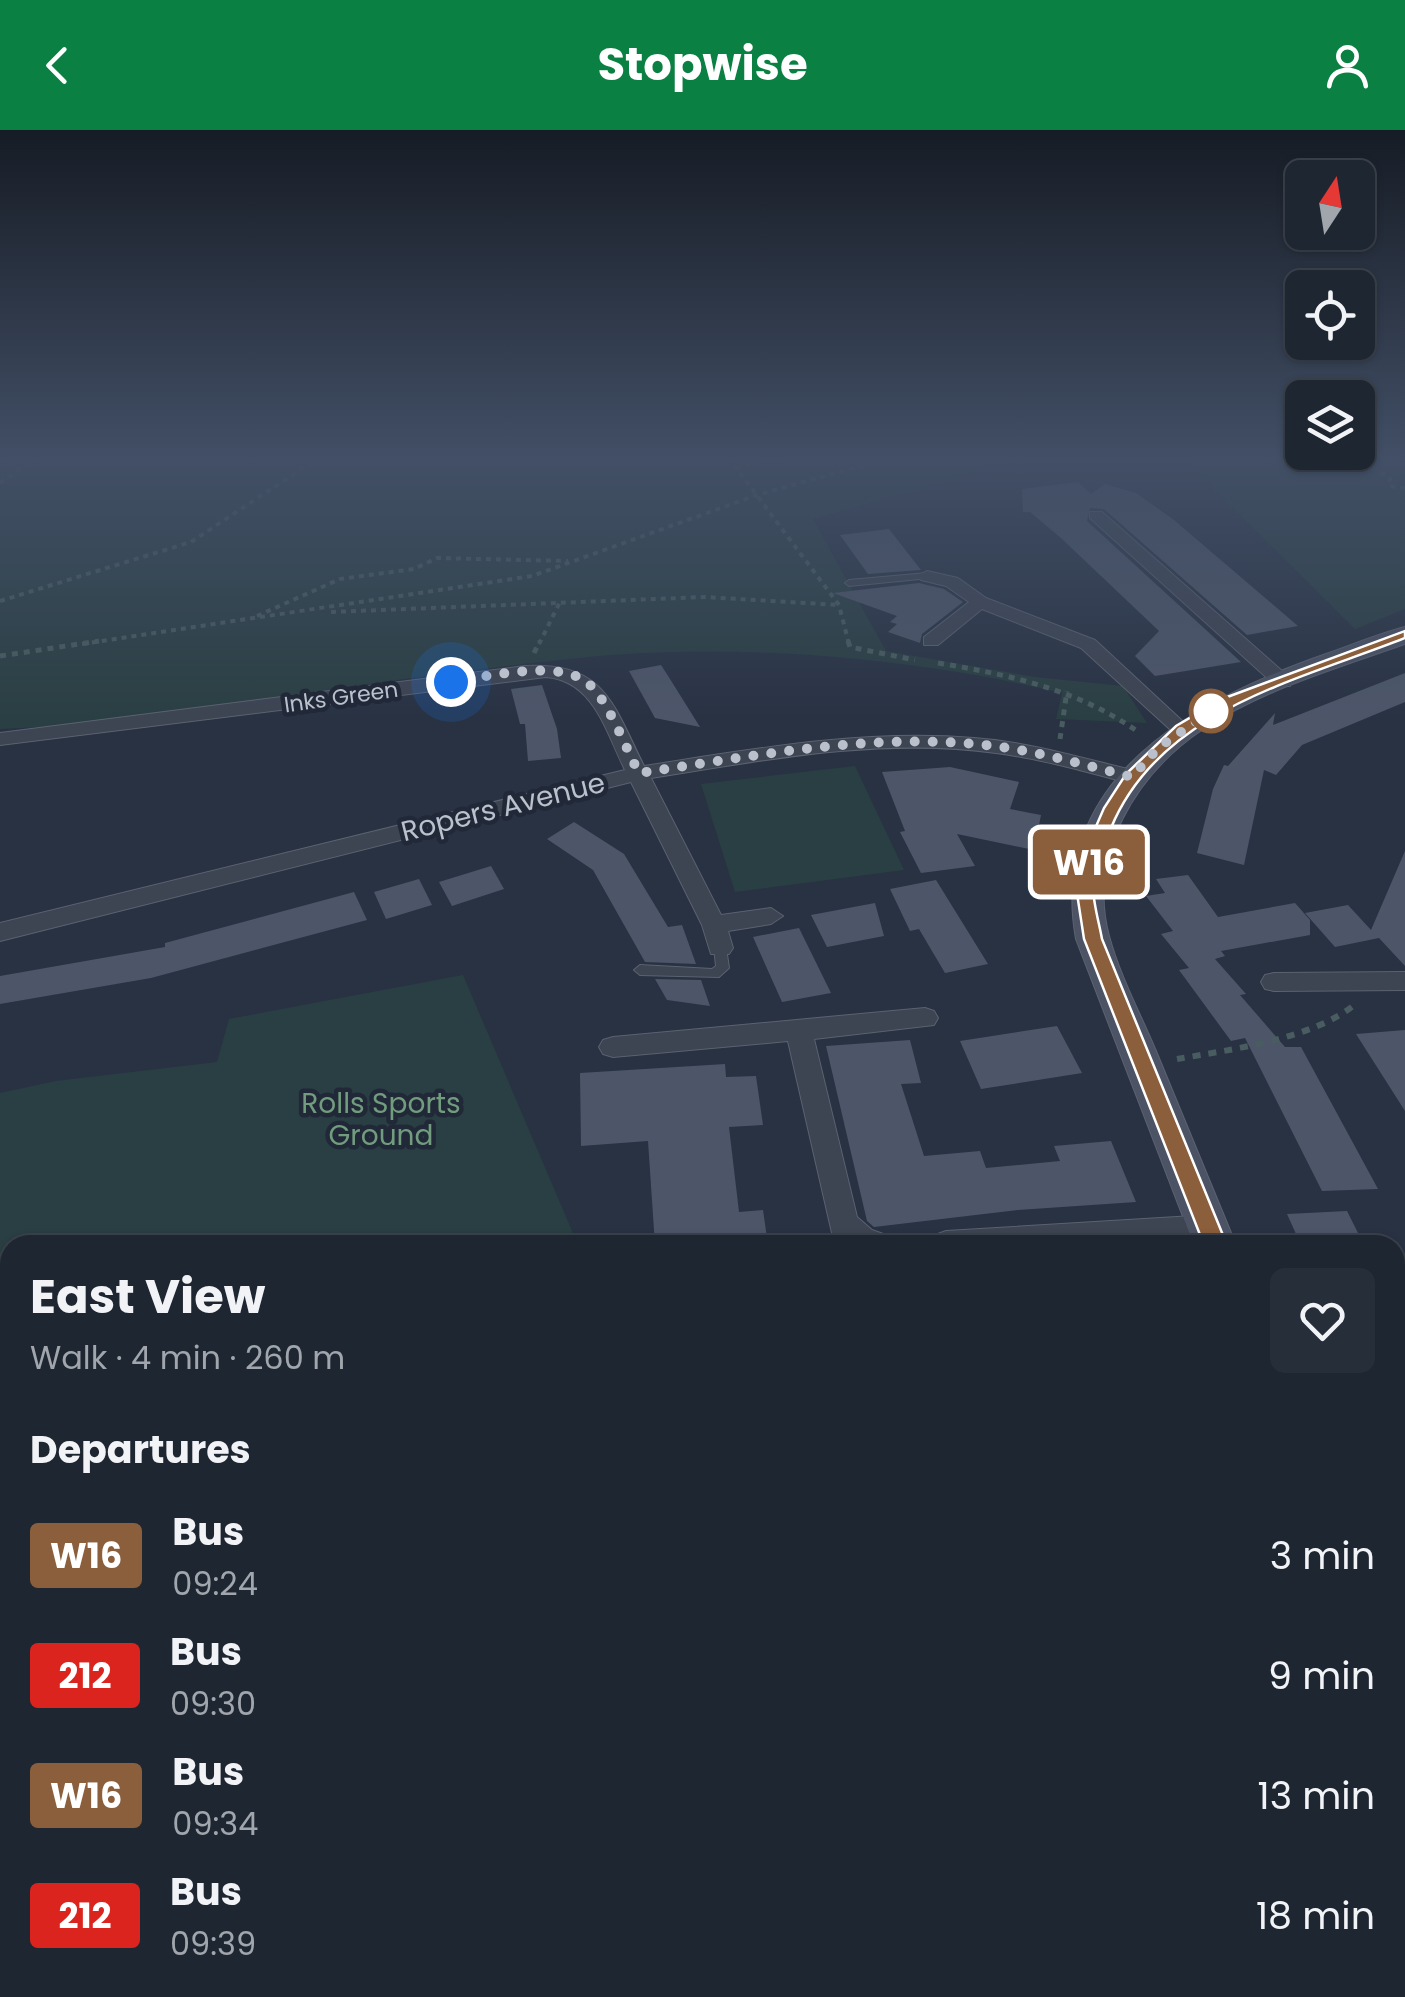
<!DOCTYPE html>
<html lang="en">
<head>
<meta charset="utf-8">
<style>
  :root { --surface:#1e2632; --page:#262e3a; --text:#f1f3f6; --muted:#a1a5ac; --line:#3c434d; --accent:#0b8043 }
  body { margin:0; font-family:Poppins,sans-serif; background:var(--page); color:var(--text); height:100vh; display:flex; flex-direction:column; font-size:38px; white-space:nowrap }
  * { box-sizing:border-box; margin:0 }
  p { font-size:32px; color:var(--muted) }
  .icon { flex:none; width:55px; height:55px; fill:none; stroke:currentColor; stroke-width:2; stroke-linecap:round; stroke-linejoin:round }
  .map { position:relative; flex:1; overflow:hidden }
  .details { position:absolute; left:0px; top:1105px; width:1405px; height:762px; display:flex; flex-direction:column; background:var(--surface); border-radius:30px 30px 0 0; box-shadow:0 2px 8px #0004,0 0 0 2px var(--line) }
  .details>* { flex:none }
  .badge { padding:0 20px; border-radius:8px; font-size:35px; line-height:65px }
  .needle { width:65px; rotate:12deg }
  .buttons { position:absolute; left:1285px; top:30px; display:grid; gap:20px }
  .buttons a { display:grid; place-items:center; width:90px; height:90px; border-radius:15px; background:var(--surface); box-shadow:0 2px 8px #0004,0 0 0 2px var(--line); font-size:50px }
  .you { position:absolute; width:50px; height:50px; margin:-25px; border:8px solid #fff; border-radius:50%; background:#1a73e8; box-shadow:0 0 0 15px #1a73e833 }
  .map>.badge { position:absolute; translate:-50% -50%; box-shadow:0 0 0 5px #fff }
  h2 { padding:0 30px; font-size:38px; line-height:90px }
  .round { display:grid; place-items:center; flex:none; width:105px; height:105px; border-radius:15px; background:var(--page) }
  .summary { display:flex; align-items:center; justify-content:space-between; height:170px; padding:0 30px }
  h1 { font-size:48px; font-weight:700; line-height:75px }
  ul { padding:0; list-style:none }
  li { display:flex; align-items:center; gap:30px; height:120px; padding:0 30px }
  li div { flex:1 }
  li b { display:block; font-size:38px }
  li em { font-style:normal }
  li .badge { min-width:110px; font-weight:700; text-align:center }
  header { display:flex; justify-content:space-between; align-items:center; height:130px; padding:0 30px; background:var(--accent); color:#fff; font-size:45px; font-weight:700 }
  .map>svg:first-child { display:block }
  .green { fill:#2a3f43 }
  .building { fill:#4d5669 }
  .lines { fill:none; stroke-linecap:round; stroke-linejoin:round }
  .lane-casing { stroke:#5b6270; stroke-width:2 }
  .street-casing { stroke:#5b6270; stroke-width:2 }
  .secondary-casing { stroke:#5b6270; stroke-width:2 }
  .path-far2 { stroke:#495c60; stroke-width:4; stroke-dasharray:5 5; stroke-linecap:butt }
  .path-far1 { stroke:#495c60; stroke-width:5; stroke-dasharray:6 6; stroke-linecap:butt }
  .path { stroke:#495c60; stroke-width:6; stroke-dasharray:8 8; stroke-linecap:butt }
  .lane { fill:#3d4452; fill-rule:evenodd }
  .street { fill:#3d4452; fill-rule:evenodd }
  .secondary { fill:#4b5365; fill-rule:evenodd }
  .line { fill:#8b5e3c; stroke:#fff; stroke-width:2.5 }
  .walk { stroke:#bac0cc; stroke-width:10; stroke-dasharray:0 18 }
  .stop-dot { fill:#fff; stroke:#8b5e3c; stroke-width:5 }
  .labels { text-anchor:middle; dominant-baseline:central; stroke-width:9; stroke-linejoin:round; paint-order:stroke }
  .far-street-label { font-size:22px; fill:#bac0cc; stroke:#212938 }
  .street-label { font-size:28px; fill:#bac0cc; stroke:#212938 }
  .park-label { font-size:28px; fill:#729c7e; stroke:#212938 }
</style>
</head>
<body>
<header><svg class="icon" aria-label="back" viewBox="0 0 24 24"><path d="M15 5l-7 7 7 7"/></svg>Stopwise<svg class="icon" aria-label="person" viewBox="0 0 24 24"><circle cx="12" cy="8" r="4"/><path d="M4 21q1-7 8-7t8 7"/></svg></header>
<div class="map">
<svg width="1405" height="1867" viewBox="0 0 1405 1867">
  <rect width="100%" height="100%" fill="#283243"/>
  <g class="green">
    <path d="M18,327H1028L813,389L886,521L1035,547L1123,556L1147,593L1056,589L1062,563C912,527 733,512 580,528C414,544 249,573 84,595L0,599V339Z"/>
    <path d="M1182,327H1405V479L1355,499Z"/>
    <path d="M855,636L904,740L735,762L701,654Z"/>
    <path d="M463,845L578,1115H10V1639L0,1641V963L56,951L217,932L229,889Z"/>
  </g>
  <g class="building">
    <path d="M1078,352L1091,364L1105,354L1136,363L1174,390L1298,496L1247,505L1104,379L1090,378L1087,391L1241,532L1155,546L1135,526L1159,501L1061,408L1030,382H1023L1022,359Z"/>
    <path d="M889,399L921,440L868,444L840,405Z"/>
    <path d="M919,453L944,459L963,472L922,504L920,513L888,502L897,494L890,492L897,486L833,463Z"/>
    <path d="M661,535L670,549L700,597L655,588L629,541Z"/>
    <path d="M1405,543V572L1302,615L1276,645L1264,640L1244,735L1197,723L1213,659L1224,635L1228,636L1275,583L1273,595Z"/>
    <path d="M542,555L557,599L561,628L528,631L525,594H520L511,559Z"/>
    <path d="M950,637L1019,652L1010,679L1041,685L1034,720L957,704L975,736L921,743L900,702L905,701L882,642Z"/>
    <path d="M574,692L624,724L668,797L682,795L696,834L645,832L593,740L547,709Z"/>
    <path d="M1405,721V836L1379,808L1335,817L1305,783L1348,775L1371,800Z"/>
    <path d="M491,736L504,759L452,776L439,752Z"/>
    <path d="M1188,745L1218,787L1295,773L1310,790V805L1221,821L1225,826L1215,829L1246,864L1240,865L1285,917H1301L1378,1059L1322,1061L1245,908L1231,911L1179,840L1189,838L1161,804L1173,801L1146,766L1165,763L1156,749Z"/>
    <path d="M419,749L432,775L386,789L374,762Z"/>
    <path d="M936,750L988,834L945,843L919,799L910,801L890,759Z"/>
    <path d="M354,762L367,790L151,848L0,874V846L165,817V813Z"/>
    <path d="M875,773L884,806L827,817L811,785Z"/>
    <path d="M799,798L831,863L782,872L753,807Z"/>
    <path d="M655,849L701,850L710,876L667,870Z"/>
    <path d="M1057,896L1082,943L981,959L960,911Z"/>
    <path d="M1405,900V981L1356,904Z"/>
    <path d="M910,910L921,953L901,954L924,1026L980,1021L986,1038L1060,1031L1054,1016L1111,1011L1136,1072L1018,1080L874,1097L867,1091L826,916Z"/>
    <path d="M725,934L726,947L756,946L763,995L729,997L739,1082L763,1080L768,1115H655L648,1011L581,1016L580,943Z"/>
    <path d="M1347,1081L1364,1115H1301L1287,1084Z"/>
  </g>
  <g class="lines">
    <g class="lane-casing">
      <g id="lane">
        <path d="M927,443L931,446L930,448L849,456L845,453L849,450Z"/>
        <path d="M720,814L726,818L729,838L719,847L640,845L634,840L640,835L712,839L716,836L714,818Z"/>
        <path d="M10,1303V1323L0,1328V1308Z"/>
      </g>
    </g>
    <g class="street-casing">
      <g id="street">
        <path d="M1090,382H1102L1290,548V556H1276L1090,388Z"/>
        <path d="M927,441L958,448L986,468L1095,510L1191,599L1188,603H1174L1081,518L982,479L938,515H924V507L969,472L946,456L921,450L918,446Z"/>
        <path d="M525,536C605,532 613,574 644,636C753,619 863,599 974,608C1030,612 1085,629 1140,642L1143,647L1132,654C1087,642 1042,629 996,623C881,607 764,630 651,648L721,785L771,778L783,786L771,794L728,801L733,818L729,824H711L702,795L631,652L0,811V793L625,640C606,602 594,551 546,547L0,615V603Z"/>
        <path d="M1405,842V860L1274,861L1265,859L1261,852L1265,845L1274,843Z"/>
        <path d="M925,878L934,881L938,888L934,895L814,909L857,1087L872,1100L886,1105L891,1115H845L832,1103L788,911L613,927L603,924L599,917L603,910L613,907Z"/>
        <path d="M1210,1085L1221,1089L1225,1099L1221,1109L1210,1113L930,1115L935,1105L946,1101Z"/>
      </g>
    </g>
    <g class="secondary-casing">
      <g id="secondary">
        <path d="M1405,497V514C1337,538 1264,559 1203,599C1136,644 1087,724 1109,806C1120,847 1142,887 1158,926C1184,989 1210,1052 1236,1115H1194L1076,809C1047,647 1197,569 1326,524C1352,515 1378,504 1405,497Z"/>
        <path d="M1395,1491L1405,1495V1569L1395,1565Z"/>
        <path d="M1395,1805L1405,1809V1867H1375L1371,1858H1395Z"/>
      </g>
    </g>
    <g class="path-far2">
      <path d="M728,327L839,475L849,514"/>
      <path d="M1303,327L1376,339L1390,348L1389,356L1405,358"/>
      <path d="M736,337L782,327"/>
      <path d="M0,353L38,327"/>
      <path d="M0,471L191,412L320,327"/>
      <path d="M331,482L705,467L839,475"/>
      <path d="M257,486L340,449L414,439L437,428L568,431"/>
      <path d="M82,514L532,446L757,365L892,327"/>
      <path d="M539,514L560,472"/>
    </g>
    <g class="path-far1">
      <path d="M848,511L850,517L915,530"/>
      <path d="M534,523L540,511"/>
      <path d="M0,526L99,511"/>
      <path d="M938,533C1010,545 1076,559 1137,601"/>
      <path d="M1060,609L1067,561"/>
    </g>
    <path class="path" d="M1177,929C1229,920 1311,909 1353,876"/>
    <use href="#lane" class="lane"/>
    <use href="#street" class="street"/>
    <use href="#secondary" class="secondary"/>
  </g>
  <linearGradient id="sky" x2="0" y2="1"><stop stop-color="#161c25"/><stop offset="0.56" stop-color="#424f66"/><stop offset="1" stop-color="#424f66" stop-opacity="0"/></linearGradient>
  <rect width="1405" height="588" fill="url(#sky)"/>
  <path class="line" d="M1405,501V508C1300,550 1160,579 1111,698C1103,717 1093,736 1093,756C1093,773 1099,792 1102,809L1227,1115L1223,1122L1215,1125L1208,1122L1204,1115L1084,809L1076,757L1080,733L1104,678L1126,644L1176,596L1222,569Z"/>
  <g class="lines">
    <path class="walk" d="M451,552C486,547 561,528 589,554C609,572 626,619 639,643C749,627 863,604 974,614C1028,618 1080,634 1132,647L1158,618L1211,581"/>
  </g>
  <circle class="stop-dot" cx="1211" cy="581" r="20"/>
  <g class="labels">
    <g class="far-street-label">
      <text transform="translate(341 567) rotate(-8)">Inks Green</text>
    </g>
    <g class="street-label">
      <text transform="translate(503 677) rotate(-14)">Ropers Avenue</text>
    </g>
    <g class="park-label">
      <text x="381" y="973">Rolls Sports<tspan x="381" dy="32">Ground</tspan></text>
    </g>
  </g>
</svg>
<div class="buttons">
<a><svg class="needle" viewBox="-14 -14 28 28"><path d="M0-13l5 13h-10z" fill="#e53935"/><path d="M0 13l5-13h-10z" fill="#a1a5ac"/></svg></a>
<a><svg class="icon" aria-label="locate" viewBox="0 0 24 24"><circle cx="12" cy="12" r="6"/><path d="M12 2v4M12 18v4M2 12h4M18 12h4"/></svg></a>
<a><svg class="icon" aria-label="layers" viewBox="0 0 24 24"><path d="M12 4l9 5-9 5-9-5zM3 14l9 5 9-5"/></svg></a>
</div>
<div class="you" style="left:451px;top:552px"></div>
<b class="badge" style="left:1089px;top:732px;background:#8b5e3c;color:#fff">W16</b>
<section class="details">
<div class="summary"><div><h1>East View</h1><p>Walk · 4 min · 260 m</p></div><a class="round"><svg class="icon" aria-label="heart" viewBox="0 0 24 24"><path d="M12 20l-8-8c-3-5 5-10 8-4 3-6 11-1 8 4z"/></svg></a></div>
<h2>Departures</h2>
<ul>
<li><span class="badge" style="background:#8b5e3c;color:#fff">W16</span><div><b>Bus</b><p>09:24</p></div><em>3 min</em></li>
<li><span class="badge" style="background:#dc241f;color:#fff">212</span><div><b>Bus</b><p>09:30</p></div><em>9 min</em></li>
<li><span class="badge" style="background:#8b5e3c;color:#fff">W16</span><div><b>Bus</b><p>09:34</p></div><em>13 min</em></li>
<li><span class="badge" style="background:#dc241f;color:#fff">212</span><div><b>Bus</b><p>09:39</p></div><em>18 min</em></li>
</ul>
</section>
</div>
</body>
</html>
